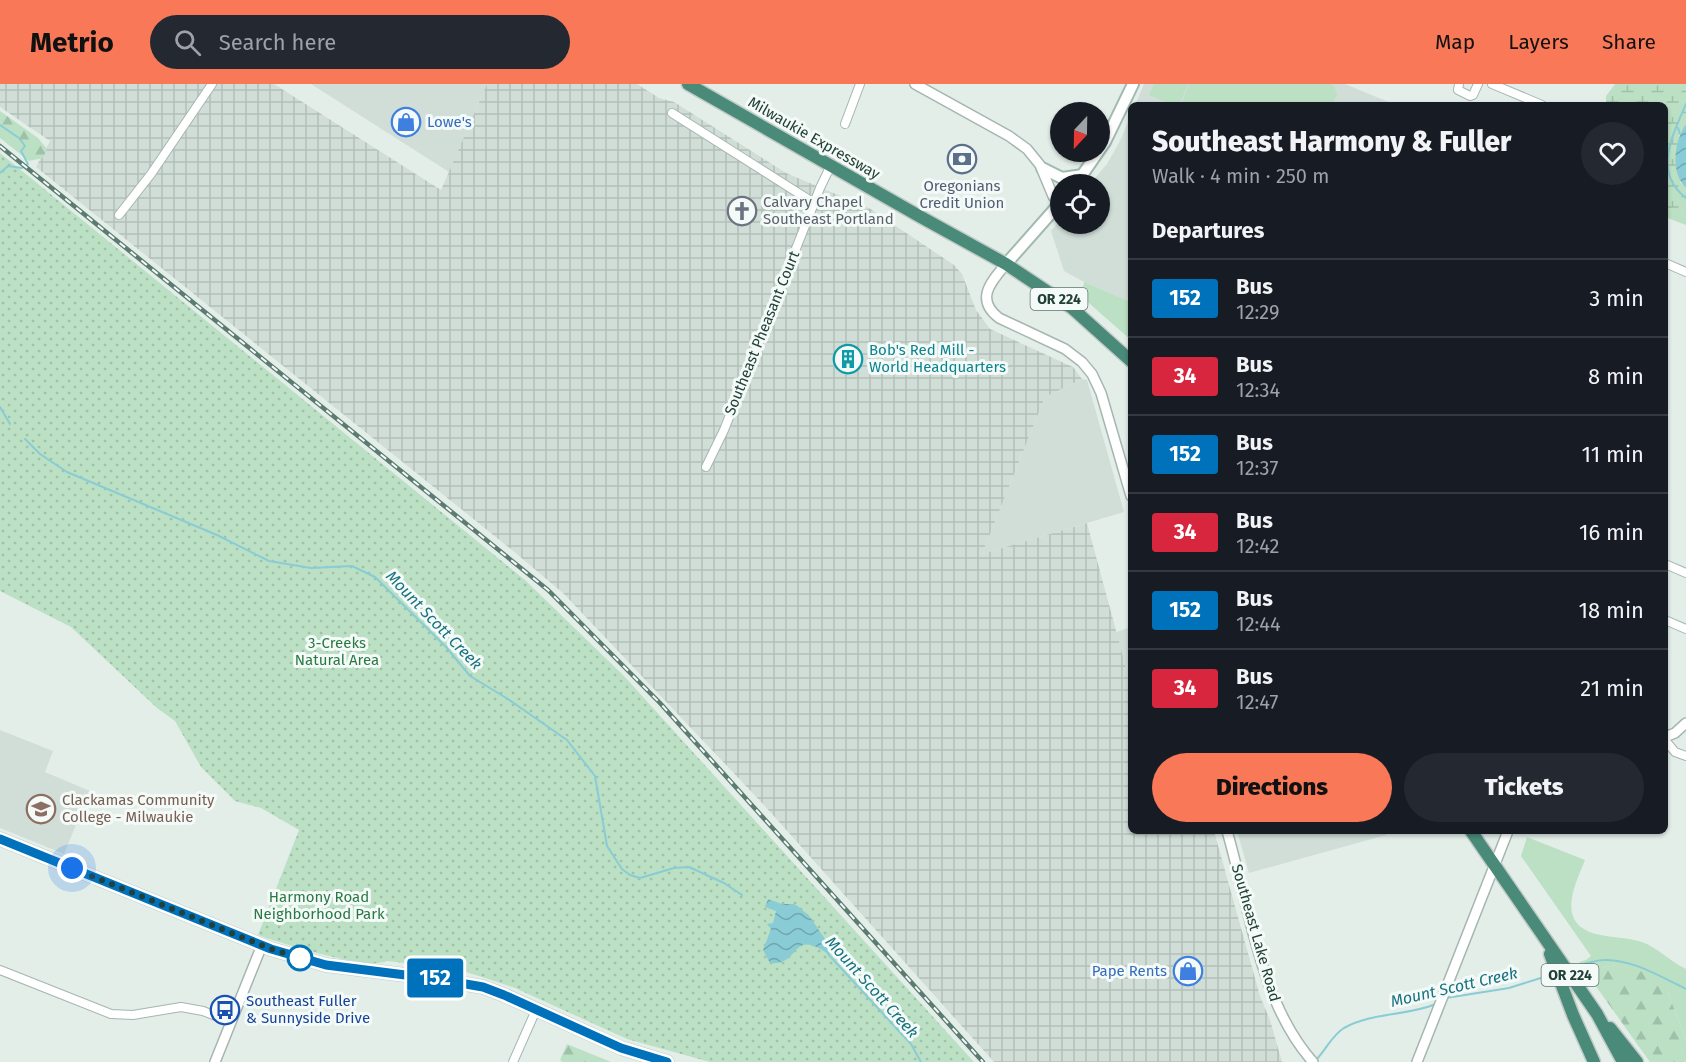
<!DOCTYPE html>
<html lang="en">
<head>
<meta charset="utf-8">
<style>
  :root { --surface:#171b24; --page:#242831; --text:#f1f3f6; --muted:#9ea1a6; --line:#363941; --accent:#f87857 }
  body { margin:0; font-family:"Fira Sans",sans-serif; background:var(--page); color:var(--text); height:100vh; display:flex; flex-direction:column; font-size:22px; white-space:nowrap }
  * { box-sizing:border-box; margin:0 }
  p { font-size:20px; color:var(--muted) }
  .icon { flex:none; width:33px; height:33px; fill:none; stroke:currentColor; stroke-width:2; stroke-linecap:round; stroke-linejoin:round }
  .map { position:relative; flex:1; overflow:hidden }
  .details { position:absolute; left:1128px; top:18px; width:540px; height:732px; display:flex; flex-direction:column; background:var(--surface); border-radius:9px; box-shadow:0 2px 4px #0004 }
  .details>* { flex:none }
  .badge { padding:0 12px; border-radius:4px; font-size:21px; line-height:39px }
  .needle { width:39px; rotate:202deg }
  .fabs { position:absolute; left:1050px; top:18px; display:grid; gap:12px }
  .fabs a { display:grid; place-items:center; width:60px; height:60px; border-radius:50%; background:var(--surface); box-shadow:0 2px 4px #0004; font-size:30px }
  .you { position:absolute; width:30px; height:30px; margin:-15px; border:4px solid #fff; border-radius:50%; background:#1a73e8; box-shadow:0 0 0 9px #1a73e833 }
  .map>.badge { position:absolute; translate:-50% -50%; box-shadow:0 0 0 3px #fff }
  h2 { padding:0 24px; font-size:22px; line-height:54px }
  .round { display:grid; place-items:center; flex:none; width:63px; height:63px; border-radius:32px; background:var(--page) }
  .head { display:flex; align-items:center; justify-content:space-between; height:102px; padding:0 24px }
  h1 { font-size:28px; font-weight:800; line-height:45px }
  .cta { display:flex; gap:12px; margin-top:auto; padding:12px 24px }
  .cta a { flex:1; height:69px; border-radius:36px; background:var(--accent); color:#111; font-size:24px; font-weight:800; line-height:69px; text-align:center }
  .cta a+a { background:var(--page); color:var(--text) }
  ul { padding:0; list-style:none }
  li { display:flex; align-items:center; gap:18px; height:78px; padding:0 24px; border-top:2px solid var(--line) }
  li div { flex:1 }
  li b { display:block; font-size:22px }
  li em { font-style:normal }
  li .badge { min-width:66px; font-weight:700; text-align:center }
  header { display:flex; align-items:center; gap:36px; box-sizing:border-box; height:84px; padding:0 30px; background:var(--accent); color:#111 }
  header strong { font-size:28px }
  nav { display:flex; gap:33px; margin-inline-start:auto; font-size:21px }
  .search { width:420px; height:54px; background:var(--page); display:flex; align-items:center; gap:15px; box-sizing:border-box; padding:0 21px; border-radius:33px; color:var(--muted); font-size:22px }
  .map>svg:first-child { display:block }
  .built { fill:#d1ded8 }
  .industrial { fill:url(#industrial-grid) }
  .green { fill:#bbe0c4 }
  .forest { fill:url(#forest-firs) }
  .wetland { fill:url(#wetland-marsh) }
  .park { fill:url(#park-dots) }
  .water { fill:url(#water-waves) }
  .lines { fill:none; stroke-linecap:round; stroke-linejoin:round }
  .stream { stroke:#89ccd5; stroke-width:2 }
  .minor-casing { stroke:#a5b6b0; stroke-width:10 }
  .tertiary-casing { stroke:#a5b6b0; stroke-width:12 }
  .secondary-casing { stroke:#a1bab0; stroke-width:14 }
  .primary-casing { stroke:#c1cac7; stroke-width:15 }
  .trunk-casing { stroke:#c1cac7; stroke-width:15 }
  .minor { stroke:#fff; stroke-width:8 }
  .tertiary { stroke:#fff; stroke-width:9 }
  .secondary { stroke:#fff; stroke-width:10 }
  .primary { stroke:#66a593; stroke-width:12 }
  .trunk { stroke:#498a78; stroke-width:12 }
  .rail-casing { stroke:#5c7c72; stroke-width:4.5 }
  .rail { stroke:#f4faf7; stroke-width:2; stroke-dasharray:7; stroke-linecap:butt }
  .line-casing { stroke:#fff; stroke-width:14 }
  .line { stroke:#0072bc; stroke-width:9 }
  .walk { stroke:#224037; stroke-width:6; stroke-dasharray:0 10.8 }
  .stop-dot { fill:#fff; stroke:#0072bc; stroke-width:3 }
  .labels { text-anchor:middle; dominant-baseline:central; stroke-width:6; stroke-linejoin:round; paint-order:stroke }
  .shield { fill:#f4faf7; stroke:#617871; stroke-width:1.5 }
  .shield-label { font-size:14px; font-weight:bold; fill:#224037 }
  .shop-label { font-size:15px; fill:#366cbe; stroke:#f4faf7; text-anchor:start }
  .street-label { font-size:15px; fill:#224037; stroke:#f4faf7 }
  .service-label { font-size:15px; fill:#4e5e75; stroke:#f4faf7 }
  .worship-label { font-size:15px; fill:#5b616d; stroke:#f4faf7; text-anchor:start }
  .culture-label { font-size:15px; fill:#0d838f; stroke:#f4faf7; text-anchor:start }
  .park-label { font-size:15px; fill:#2a7945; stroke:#f4faf7 }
  .education-label { font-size:15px; fill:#785e54; stroke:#f4faf7; text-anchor:start }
  .transit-label { font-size:15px; fill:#164399; stroke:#f4faf7; text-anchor:start }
  .water-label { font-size:16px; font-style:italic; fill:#187280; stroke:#f4faf7 }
</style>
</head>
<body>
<header>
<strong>Metrio</strong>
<div class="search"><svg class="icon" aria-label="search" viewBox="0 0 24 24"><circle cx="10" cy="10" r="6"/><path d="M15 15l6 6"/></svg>Search here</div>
<nav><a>Map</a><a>Layers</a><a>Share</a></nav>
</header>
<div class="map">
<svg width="1686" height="978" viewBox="0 0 1686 978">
  <defs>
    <pattern id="industrial-grid" width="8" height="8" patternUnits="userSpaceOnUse" patternTransform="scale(1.5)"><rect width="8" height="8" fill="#d1ded8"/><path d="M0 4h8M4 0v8" fill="none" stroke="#b3c0ba"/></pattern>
    <pattern id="forest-firs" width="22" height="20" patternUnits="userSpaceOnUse" patternTransform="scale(1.5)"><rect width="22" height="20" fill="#bbe0c4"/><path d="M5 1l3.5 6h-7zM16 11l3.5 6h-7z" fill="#a0c1a9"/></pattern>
    <pattern id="wetland-marsh" width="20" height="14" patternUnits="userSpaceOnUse" patternTransform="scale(1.5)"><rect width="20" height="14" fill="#bbe0c4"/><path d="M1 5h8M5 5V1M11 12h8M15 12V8" fill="none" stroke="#a0c1a9"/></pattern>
    <pattern id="park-dots" width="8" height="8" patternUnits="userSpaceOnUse" patternTransform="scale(1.5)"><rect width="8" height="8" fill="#bbe0c4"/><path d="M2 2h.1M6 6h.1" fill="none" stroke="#a0c1a9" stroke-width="1.8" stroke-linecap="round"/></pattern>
    <pattern id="water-waves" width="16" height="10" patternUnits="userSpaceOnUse" patternTransform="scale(1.5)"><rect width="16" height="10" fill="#89ccd5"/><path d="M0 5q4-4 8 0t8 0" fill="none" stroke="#70a7ae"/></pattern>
  </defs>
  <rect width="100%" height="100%" fill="#e3eee9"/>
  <g class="built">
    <path d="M311,0H487L449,88Z"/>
    <path d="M1144,0H1345L1396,21H1135Z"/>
    <path d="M1131,31V218L1084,198L1064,187L1051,147L1060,136V140H1100V100H1090L1107,80L1120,57Z"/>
    <path d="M1082,295L1087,296L1124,428L982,470L1045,313Z"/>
    <path d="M1131,543V602L1116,548Z"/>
    <path d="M0,646L53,667L45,688L90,707L64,770L0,744Z"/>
    <path d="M1237,747H1387L1386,751L1249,789Z"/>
  </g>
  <path class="industrial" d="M0,0H274L441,106L487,0H637L659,14L674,18L786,89L869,124L954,181L962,190L976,226L990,245L1073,283L1082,295L1045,313L982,470L1087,439L1131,602V747H1214L1260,912L1270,936L1282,978H994L763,720L564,510L512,466L36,83L50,57L0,23Z"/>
  <g class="green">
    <path d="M1154,0H1188L1179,21H1173L1149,11Z"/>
    <path d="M1189,0H1330L1334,2L1337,10L1332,21H1181Z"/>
    <path d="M1084,198L1131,218V256L1082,213Z"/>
    <path d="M1527,753L1585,776C1574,803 1556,839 1596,850C1611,854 1627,853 1642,858C1658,864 1671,878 1686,885V956L1667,906L1616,881L1585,887L1579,878L1586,876L1591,872L1521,772Z"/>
  </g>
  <g class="forest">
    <path d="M0,27L38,54L47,65L43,74L29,77L0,54Z"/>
    <path d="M1683,119H1686V141L1665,133L1666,125L1675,126Z"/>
    <path d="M1616,881L1640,887L1658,895L1667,906L1686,956V978H1650L1585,887Z"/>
    <path d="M567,960L611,978H563L560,976Z"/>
  </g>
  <path class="wetland" d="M1615,0H1686V40L1679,52L1680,98L1686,104V119L1675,126L1665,125V21H1606V12Z"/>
  <path class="park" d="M0,69L525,496L624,592L974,978H710L627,955L515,904L482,893L456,885L387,877C368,887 281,859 258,851L299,746L261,724L235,717L201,683L175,637L157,624L71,543L0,507Z"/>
  <g class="water">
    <path d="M1686,40V104C1670,89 1674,57 1686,40Z"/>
    <path d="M768,815L782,820H794L799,823L810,833L827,858L830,871C789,842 802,882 770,879L763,866L771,845L767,840L773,839L776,827L765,823Z"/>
  </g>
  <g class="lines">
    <g class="stream">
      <path d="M1686,20C1673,51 1652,88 1686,114"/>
      <path d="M0,41L19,54L25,62L21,67L28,80L22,84L8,82L0,89"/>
      <path d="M1678,44L1680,50"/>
      <path d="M0,323L10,340"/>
      <path d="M25,355L40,370L67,388L217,451L269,477L311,484L352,482L375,493L446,563L470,592L508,615L567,656L595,692L607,762L622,785L630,791L640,794L674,784L689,783L724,799L742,811"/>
      <path d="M828,870L911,960L921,978"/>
      <path d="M1580,881C1588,879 1597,876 1604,876C1632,875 1661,893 1686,905"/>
      <path d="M1446,914L1509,904L1544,893"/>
      <path d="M1316,976C1326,966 1332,951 1344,944C1373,928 1407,932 1436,920"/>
    </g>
    <g class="minor-casing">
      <g id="minor">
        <path d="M1459,0L1458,6L1470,12L1473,11L1478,0"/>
        <path d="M1492,0L1542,21"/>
        <path d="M672,29L814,119"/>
        <path d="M845,40L860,0"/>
        <path d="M119,131L151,90L212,0"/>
        <path d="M1665,179L1686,188"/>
        <path d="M706,383L724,346L820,104L831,81"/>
        <path d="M1665,480L1686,489"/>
        <path d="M1665,536L1686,545"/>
        <path d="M1665,656L1675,668L1686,672"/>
        <path d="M0,886L111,930L133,931L181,923L203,927L231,938"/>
        <path d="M513,978L536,926"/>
      </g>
    </g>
    <g class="tertiary-casing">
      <g id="tertiary">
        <path d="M915,0L1009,52L1027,65L1040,81L1053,112L1060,121"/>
        <path d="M1006,180C992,197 974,215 999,234L1065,265L1082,278L1092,290L1101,309L1131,412"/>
        <path d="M1665,653L1675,649L1686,639"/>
        <path d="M1227,747C1249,822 1260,919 1313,978"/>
        <path d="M215,978L262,861"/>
        <path d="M1417,978L1508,747"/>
      </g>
    </g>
    <g class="secondary-casing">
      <g id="secondary">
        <path d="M1042,84L1062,94L1083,91"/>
        <path d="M1076,100L1105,58L1133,0"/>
        <path d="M1006,180L1060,119"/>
      </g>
    </g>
    <g class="primary-casing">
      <path id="primary" d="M0,755L271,865L326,881L437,895L483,903L504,911L621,964L667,978"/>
    </g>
    <g class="trunk-casing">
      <g id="trunk">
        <path d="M688,0L919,132L1006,180L1072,224L1131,277"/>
        <path d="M1471,747L1597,930L1623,978"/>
        <path d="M1550,870L1573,931L1594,978"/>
        <path d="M1610,944L1637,978"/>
      </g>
    </g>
    <use href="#minor" class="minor"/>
    <use href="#tertiary" class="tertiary"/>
    <use href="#secondary" class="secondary"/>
    <use href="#primary" class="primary"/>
    <use href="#trunk" class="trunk"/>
    <g class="rail-casing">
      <path id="rail" d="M0,62L548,506L660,619L983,978"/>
    </g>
    <use href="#rail" class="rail"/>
  </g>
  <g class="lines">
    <g class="line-casing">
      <path id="line" d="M0,755L271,865L326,881L437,895L483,903L504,911L621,964L667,978"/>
    </g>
    <use href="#line" class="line"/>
    <path class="walk" d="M72,784L271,865L303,875L300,874"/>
  </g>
  <defs>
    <g id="shop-ring" transform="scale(1.5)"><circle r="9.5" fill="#f4faf7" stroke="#3f7fe0" stroke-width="1.5"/><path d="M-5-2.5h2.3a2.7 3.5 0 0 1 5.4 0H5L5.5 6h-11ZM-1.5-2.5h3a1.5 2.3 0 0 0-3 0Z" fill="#3f7fe0"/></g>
    <g id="bank-ring" transform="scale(1.5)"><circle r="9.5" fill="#f4faf7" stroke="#5c6f8a" stroke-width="1.5"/><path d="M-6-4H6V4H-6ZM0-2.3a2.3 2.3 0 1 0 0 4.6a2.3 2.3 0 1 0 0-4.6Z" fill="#5c6f8a"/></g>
    <g id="church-ring" transform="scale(1.5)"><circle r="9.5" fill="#f4faf7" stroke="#6b7280" stroke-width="1.5"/><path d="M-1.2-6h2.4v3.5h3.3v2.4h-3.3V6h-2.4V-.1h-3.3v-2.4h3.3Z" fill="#6b7280"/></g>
    <g id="building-ring" transform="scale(1.5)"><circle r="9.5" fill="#f4faf7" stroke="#0f9aa8" stroke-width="1.5"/><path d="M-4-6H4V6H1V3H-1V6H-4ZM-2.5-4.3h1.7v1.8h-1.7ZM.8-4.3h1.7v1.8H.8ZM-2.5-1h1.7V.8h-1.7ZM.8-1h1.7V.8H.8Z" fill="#0f9aa8"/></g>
    <g id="university-ring" transform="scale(1.5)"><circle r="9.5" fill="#f4faf7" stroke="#8d6e63" stroke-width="1.5"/><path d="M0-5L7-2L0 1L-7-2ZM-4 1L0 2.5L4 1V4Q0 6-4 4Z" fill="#8d6e63"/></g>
    <g id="bus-ring" transform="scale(1.5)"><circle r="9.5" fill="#f4faf7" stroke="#1a4fb4" stroke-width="1.5"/><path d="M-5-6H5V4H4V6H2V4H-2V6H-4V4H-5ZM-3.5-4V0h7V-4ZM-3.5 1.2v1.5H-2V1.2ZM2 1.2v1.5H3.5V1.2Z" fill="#1a4fb4"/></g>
  </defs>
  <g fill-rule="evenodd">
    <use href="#shop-ring" x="406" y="38"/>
    <use href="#bank-ring" x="962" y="75"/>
    <use href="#church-ring" x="742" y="127"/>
    <use href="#building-ring" x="848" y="275"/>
    <use href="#university-ring" x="41" y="725"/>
    <use href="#shop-ring" x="1188" y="887"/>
    <use href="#bus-ring" x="225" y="926"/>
  </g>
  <circle class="stop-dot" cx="300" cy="874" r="12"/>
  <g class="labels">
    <g class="shield">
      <rect x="1030.5" y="204" width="57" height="22" rx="4.5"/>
      <rect x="1541.5" y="880" width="57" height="22" rx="4.5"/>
    </g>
    <g class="shield-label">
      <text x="1059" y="215">OR 224</text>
      <text x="1570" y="891">OR 224</text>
    </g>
    <g class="shop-label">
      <text x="427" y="38">Lowe's</text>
      <text x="1167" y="887" text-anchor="end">Pape Rents</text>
    </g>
    <g class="street-label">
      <text transform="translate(814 54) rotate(30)">Milwaukie Expressway</text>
      <text transform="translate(762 249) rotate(-68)">Southeast Pheasant Court</text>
      <text transform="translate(1256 849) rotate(74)">Southeast Lake Road</text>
    </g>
    <g class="service-label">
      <text x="962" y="102">Oregonians<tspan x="962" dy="17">Credit Union</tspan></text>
    </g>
    <g class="worship-label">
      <text x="763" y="118">Calvary Chapel<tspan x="763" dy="17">Southeast Portland</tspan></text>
    </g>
    <g class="culture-label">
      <text x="869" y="266">Bob's Red Mill -<tspan x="869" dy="17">World Headquarters</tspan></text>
    </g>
    <g class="park-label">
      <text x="337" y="559">3-Creeks<tspan x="337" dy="17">Natural Area</tspan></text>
      <text x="319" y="813">Harmony Road<tspan x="319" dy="17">Neighborhood Park</tspan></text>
    </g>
    <g class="education-label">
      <text x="62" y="716">Clackamas Community<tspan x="62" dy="17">College - Milwaukie</tspan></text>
    </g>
    <g class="transit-label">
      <text x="246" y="917">Southeast Fuller<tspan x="246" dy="17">&amp; Sunnyside Drive</tspan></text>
    </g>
    <g class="water-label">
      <text transform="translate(434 536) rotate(46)">Mount Scott Creek</text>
      <text transform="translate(872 903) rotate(48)">Mount Scott Creek</text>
      <text transform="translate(1454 903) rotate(-13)">Mount Scott Creek</text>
    </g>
  </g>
</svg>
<div class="fabs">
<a><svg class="needle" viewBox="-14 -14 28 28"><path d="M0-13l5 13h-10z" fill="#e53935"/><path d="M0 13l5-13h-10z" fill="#9ea1a6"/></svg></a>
<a><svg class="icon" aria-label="locate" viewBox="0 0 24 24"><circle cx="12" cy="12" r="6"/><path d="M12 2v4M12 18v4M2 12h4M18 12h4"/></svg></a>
</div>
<div class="you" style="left:72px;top:784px"></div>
<b class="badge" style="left:435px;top:894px;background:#0072bc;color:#fff">152</b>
<section class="details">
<div class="head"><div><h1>Southeast Harmony &amp; Fuller</h1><p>Walk · 4 min · 250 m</p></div><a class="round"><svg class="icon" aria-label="heart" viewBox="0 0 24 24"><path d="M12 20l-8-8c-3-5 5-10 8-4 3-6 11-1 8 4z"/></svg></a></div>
<h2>Departures</h2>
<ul>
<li><span class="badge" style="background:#0072bc;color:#fff">152</span><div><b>Bus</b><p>12:29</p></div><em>3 min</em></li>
<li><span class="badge" style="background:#d7263d;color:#fff">34</span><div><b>Bus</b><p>12:34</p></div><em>8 min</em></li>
<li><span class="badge" style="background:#0072bc;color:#fff">152</span><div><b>Bus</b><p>12:37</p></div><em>11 min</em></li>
<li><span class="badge" style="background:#d7263d;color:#fff">34</span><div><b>Bus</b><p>12:42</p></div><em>16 min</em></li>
<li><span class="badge" style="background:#0072bc;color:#fff">152</span><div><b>Bus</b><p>12:44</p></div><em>18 min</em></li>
<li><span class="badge" style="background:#d7263d;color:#fff">34</span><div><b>Bus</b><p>12:47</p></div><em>21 min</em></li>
</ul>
<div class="cta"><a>Directions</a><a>Tickets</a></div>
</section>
</div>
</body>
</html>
